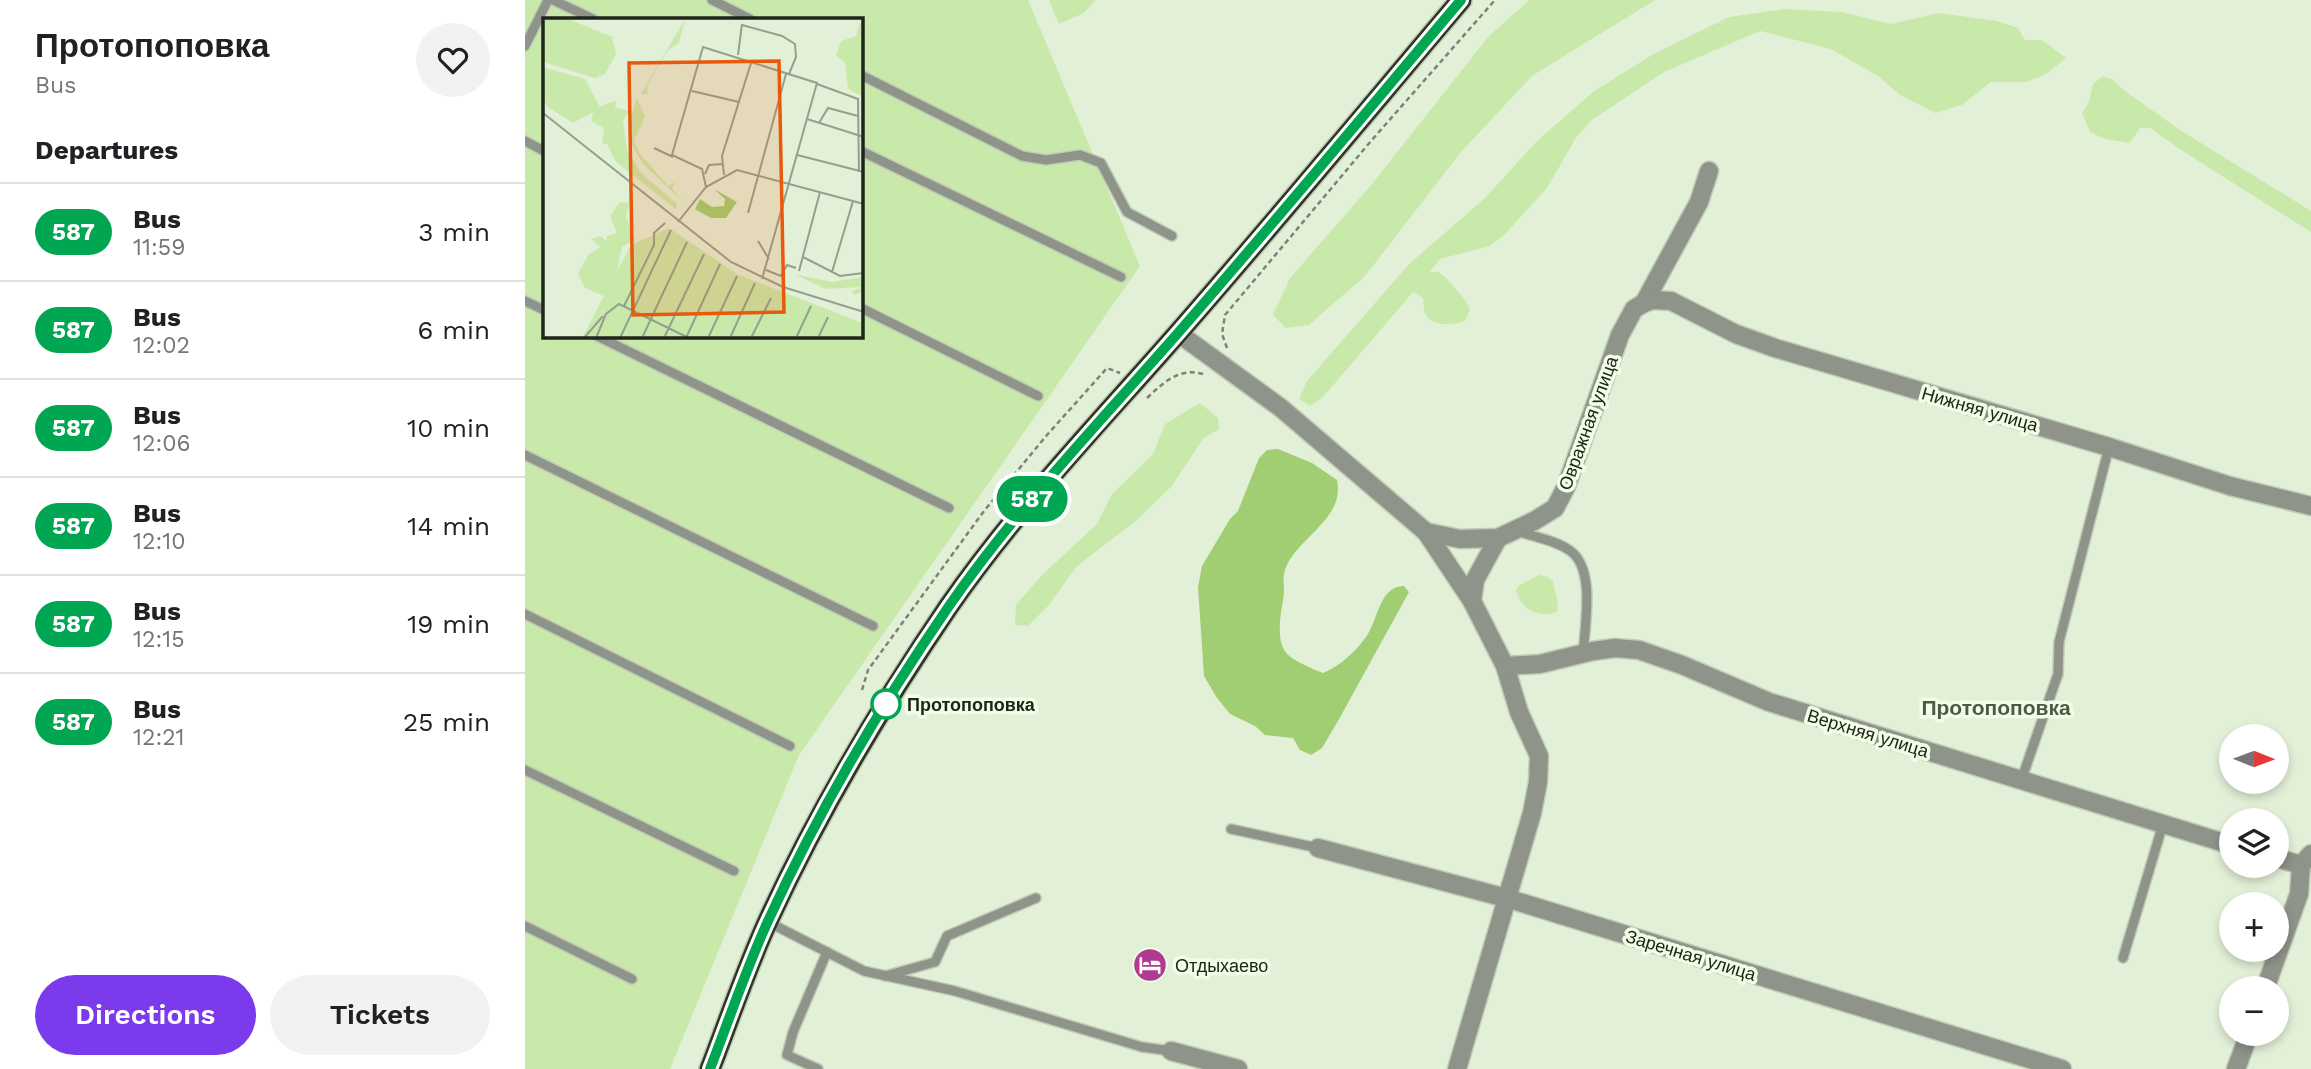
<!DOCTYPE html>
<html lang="en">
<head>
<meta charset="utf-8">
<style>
  :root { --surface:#fff; --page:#f2f2f2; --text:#202124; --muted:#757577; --line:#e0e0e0; --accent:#7c3aed }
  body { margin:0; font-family:"Work Sans",sans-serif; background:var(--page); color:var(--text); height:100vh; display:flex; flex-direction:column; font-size:26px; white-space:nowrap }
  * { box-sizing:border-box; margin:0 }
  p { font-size:23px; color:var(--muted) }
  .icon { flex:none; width:38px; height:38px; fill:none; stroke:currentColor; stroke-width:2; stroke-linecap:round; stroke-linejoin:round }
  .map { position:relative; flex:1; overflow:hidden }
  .side { display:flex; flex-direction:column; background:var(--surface); width:525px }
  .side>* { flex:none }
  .badge { padding:0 14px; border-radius:23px; font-size:24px; line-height:46px }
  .needle { width:46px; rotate:91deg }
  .fabs { position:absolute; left:1694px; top:724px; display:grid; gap:14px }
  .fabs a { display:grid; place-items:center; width:70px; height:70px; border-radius:50%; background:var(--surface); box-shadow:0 4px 10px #0003; font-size:35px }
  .map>.badge { position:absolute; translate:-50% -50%; box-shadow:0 0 0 4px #fff }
  h2 { padding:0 35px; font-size:26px; line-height:63px }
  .round { display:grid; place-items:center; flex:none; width:74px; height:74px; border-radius:37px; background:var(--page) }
  .summary { display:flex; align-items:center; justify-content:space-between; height:119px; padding:0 35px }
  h1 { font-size:33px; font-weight:600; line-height:52px }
  .cta { display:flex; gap:14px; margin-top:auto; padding:14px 35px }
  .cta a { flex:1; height:80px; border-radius:42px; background:var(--accent); color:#fff; font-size:28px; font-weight:600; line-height:80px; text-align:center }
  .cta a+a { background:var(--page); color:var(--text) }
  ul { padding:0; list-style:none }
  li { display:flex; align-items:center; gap:21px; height:98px; padding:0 35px; border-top:2px solid var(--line) }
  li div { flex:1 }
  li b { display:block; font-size:26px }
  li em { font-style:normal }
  li .badge { min-width:77px; font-weight:700; text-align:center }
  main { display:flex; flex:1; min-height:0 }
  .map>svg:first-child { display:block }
  .green { fill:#c9e9aa; fill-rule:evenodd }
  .water { fill:#a2ce73 }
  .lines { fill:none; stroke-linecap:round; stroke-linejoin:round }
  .lane-casing { stroke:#c0cbb6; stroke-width:12 }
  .street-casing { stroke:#c0cbb6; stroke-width:21 }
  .highway-casing { stroke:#c0cbb6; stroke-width:24 }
  .path { stroke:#7b8474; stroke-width:2.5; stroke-dasharray:5 3.5; stroke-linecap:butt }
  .lane { stroke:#8f948b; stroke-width:9 }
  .street { stroke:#8f948b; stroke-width:18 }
  .highway { stroke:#2d3624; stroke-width:21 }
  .line-casing { stroke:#fff; stroke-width:16 }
  .line { stroke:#00a651; stroke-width:10 }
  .stop-dot { fill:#fff; stroke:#00a651; stroke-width:3.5 }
  .labels { text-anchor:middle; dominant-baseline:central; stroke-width:7; stroke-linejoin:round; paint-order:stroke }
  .street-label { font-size:18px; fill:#20251c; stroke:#f1fde5 }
  .stop-label { font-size:18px; font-weight:bold; fill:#20251c; stroke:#f1fde5; text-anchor:start }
  .poi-label { font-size:18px; fill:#20251c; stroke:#f1fde5; text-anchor:start }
  .quarter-label { font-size:21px; font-weight:bold; fill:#4f5a46; stroke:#f1fde5 }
  .inset-road { fill:none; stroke:#959f8d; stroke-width:2 }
  .view { fill:#e8590c; fill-opacity:0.15; stroke:#e8590c; stroke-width:3.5 }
  .inset-edge { fill:none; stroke:#20251c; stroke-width:3.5 }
</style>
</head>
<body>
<main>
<section class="side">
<div class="summary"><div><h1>Протопоповка</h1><p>Bus</p></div><a class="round"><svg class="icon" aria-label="heart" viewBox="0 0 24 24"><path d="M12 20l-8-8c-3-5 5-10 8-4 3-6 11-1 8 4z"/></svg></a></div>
<h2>Departures</h2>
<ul>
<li><span class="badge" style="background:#00a651;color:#fff">587</span><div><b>Bus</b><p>11:59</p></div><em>3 min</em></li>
<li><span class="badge" style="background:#00a651;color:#fff">587</span><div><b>Bus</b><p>12:02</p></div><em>6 min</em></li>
<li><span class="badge" style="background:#00a651;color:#fff">587</span><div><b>Bus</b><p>12:06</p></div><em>10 min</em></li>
<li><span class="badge" style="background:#00a651;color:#fff">587</span><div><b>Bus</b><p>12:10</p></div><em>14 min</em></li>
<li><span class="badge" style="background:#00a651;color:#fff">587</span><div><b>Bus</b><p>12:15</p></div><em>19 min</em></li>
<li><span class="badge" style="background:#00a651;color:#fff">587</span><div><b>Bus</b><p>12:21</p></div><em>25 min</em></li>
</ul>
<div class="cta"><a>Directions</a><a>Tickets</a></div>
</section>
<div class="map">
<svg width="1786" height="1069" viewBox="0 0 1786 1069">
  <rect width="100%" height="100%" fill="#e3f0d8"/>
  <g class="green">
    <path d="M0,0H503L615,266L274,755L145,1069H0ZM19,19H336V336H19Z"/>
    <path d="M524,0H571L559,13L534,24Z"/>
    <path d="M1004,0H1130L1007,76L936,152L840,276L784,325L761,328L748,315L765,278L847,184L963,37Z"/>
    <path d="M1260,9L1316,12L1366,24L1414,13L1472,21L1493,28L1500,40H1517L1541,58L1521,74L1502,82H1466L1437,105L1410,113L1375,95L1353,76L1306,49L1235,31L1139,72L1067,120L1052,136L1022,188L979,235L965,246L915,259L905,272C908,272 911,271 915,273C922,277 944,303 945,310L940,321C930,325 907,327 901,315C898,311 899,303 898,298L888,292L798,397L785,406L774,399L782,381L884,264L960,198L1012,141L1068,92L1127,55L1204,17Z"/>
    <path d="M1578,76L1588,80L1600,91L1655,130L1786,211V232L1656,150L1625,128H1615L1605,143L1580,139L1565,132L1557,113L1564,102L1568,84Z"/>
    <path d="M675,403L693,418L694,429L678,439L646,487L612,520L551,567L524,605L503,626L490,625L491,605L516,576L572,524L587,494L628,454L640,424Z"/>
    <path d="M1014,575L1023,577L1028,581C1029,592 1035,601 1032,612C1013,618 997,610 991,591L993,586Z"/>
  </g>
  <path class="water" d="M753,449L787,463L812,480C821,521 766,540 759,574C758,579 759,585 759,590C759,597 757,605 756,612C751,655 761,657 798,673C814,667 831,651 841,637C853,621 854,586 879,586L884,592L813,721L797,748L786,755L775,750L768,738L740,735L730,726L705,714L692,698L679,676L673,587L677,566L705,519L713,511L734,458L742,450Z"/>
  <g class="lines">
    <g class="lane-casing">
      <g id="lane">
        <path d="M28,0L68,19"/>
        <path d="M187,0L225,19"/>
        <path d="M0,46L23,0"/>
        <path d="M336,75L497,156L521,160L555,155L576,163L602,212L647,236"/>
        <path d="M0,141L19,151"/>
        <path d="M336,151L596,277"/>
        <path d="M0,301L19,310"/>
        <path d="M336,308L513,396"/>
        <path d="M72,336L424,508"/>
        <path d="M0,455L348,626"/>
        <path d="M992,531C1009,537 1030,540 1044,550C1071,567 1060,625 1058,654"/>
        <path d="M0,614L265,746"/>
        <path d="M0,770L209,871"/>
        <path d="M1496,781L1533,674L1534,642L1584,447"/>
        <path d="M706,829L793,848"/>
        <path d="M243,922L339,971L430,991L617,1047L646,1051"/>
        <path d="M0,926L107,979"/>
        <path d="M1598,958L1638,824"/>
        <path d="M360,976L410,962L422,936L511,898"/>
        <path d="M293,1069L262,1055L268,1032L302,952"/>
      </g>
    </g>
    <g class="street-casing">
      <g id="street">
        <path d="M1119,303L1174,202L1184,171"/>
        <path d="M653,333L756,408L901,532L947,601L980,666L994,712L1014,756L1013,782L1007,813L932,1069"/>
        <path d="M901,532L935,539L973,538L1009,521L1030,508L1041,487L1095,335L1109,309L1119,303L1128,300L1146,301L1211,334L1250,348L1584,447L1705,486L1786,506"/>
        <path d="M947,601L950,580L973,538"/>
        <path d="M980,666L1015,664L1068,651L1090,648L1114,650L1157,665L1244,702L1706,845"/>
        <path d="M793,848L981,898L1537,1069"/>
        <path d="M1752,858L1776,865"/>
        <path d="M1740,989L1774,894L1776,865L1786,854"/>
        <path d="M646,1051L713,1069"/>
        <path d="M1711,1069L1724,1034"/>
      </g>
    </g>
    <g class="highway-casing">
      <path id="highway" d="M185,1069C204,1020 221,969 243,921C293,812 356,706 424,606C492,508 575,422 653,333C749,223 842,111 936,0"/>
    </g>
    <g class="path">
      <path d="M702,348L697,334L700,315L846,141L970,0"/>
      <path d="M622,398C640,381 656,366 681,375"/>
      <path d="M337,690L343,670L459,511L522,435L582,368L595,373"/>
    </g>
    <use href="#lane" class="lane"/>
    <use href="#street" class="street"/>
    <use href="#highway" class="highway"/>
  </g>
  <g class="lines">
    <g class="line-casing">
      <path id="line" d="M185,1069C204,1020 221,969 243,921C293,812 356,705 424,606C492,508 575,422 653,333C749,223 842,111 936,0"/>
    </g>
    <use href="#line" class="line"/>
  </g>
  <defs>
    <g id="hotel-disc" transform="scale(1.75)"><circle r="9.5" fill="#b03a91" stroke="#f1fde5"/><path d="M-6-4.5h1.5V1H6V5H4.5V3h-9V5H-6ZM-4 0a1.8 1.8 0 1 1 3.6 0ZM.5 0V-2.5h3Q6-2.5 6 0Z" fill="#fff"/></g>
  </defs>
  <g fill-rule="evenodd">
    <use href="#hotel-disc" x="625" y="965"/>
  </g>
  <circle class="stop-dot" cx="361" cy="704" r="14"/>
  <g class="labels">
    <g class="street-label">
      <text transform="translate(1455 409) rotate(16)">Нижняя улица</text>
      <text transform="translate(1063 423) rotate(-70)">Овражная улица</text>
      <text transform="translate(1343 733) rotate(17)">Верхняя улица</text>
      <text transform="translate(1166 955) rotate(17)">Заречная улица</text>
    </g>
    <g class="stop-label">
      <text x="382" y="704">Протопоповка</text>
    </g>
    <g class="poi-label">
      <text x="650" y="965">Отдыхаево</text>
    </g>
    <g class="quarter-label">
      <text x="1471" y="707">Протопоповка</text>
    </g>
  </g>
  <g transform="translate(18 18)">
    <rect width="320" height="320" fill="#e3f0d8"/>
    <path d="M0,0H23L69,19L73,36L62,56L52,60L0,44ZM142,1L136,25L125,32L104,68L105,76H98ZM317,5H320V79L305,71L302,45L293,37L298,23L313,18ZM0,49L42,61L57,89L74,82L72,89L86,93L80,103L84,132L98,155L134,186L133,191L73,144L64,126H59L61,110L48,103L50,94L30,105L5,89L0,82ZM94,80L102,98L91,123L97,136L125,168L133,164L129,171L144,187L100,146L89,127L88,98ZM77,184L87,185L83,198L92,222L79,229L74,253L88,227L126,210L196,257L320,305V320H39L61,278L42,270L35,256L45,237L57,229L48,221L57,218L64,223V218L74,215L67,198ZM251,256L289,264L320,259V273L312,277L308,274L319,269L283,271Z" fill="#c9e9aa"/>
    <path d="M171,171L194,184L183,200H168L152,191L157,181L169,189L181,188L182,181Z" fill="#a2ce73"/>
    <path class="inset-road" d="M199,7L239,18L252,26L253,39L246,56M195,37L199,6M274,66L315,81L316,154M149,73L196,84M0,95L188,244L240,269L321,294M264,101L321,119M276,105L285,90L315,98M111,130L130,139M254,137L321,154M162,156L166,147L179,146M181,157L179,138L208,45M163,169L159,151L129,137L160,29L274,65L219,261M205,195L243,56M135,204L163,169L194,152L321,186M215,223L226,241M260,239L297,258L321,255M223,252L238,258L244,247L253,250M256,253L277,174M289,254L310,183M81,288L111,227V215L122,205M41,320L60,298M53,320L63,296L76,286L146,320M77,320L128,212M99,320L144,224M121,320L161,236M143,320L177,246M165,320L194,258M187,320L212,265M208,320L228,280M253,320L268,288M275,320L285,299"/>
    <path class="view" d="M236,43L241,294L90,297L86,45Z"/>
    <rect width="320" height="320" class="inset-edge"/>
  </g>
</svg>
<div class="fabs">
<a><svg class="needle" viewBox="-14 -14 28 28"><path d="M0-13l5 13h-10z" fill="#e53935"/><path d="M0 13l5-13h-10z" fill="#757577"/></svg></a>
<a><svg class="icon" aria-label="layers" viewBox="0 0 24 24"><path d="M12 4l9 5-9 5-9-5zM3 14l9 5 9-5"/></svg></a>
<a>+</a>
<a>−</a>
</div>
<b class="badge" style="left:507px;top:499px;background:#00a651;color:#fff">587</b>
</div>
</main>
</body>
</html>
